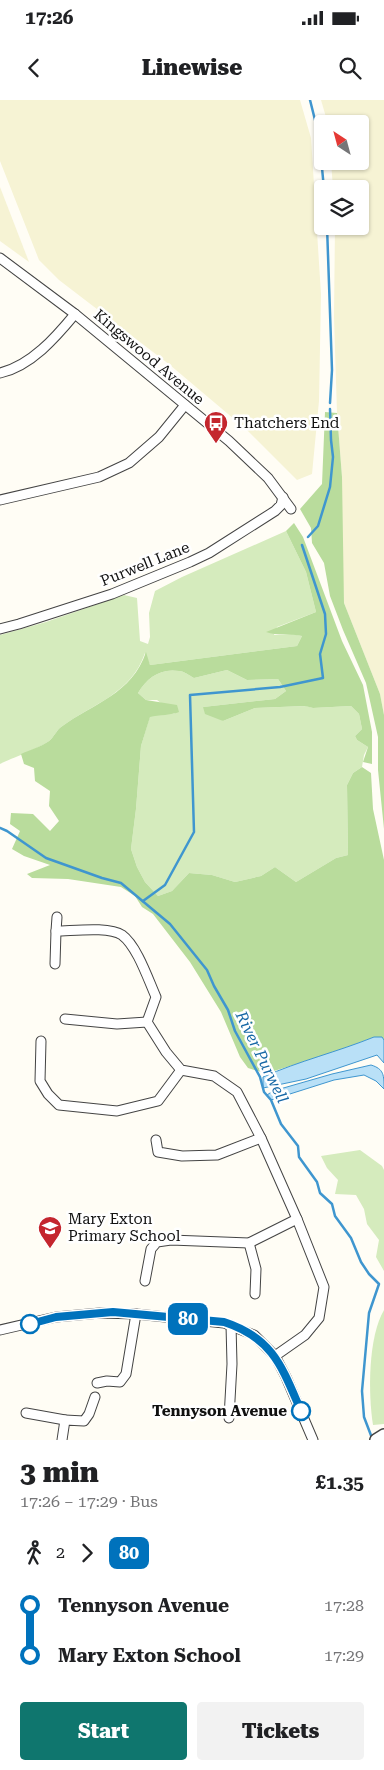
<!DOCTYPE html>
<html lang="en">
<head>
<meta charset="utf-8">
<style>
  :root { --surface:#fff; --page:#f2f2f2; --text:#202124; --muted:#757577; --accent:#0f766e }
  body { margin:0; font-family:"Roboto Serif",serif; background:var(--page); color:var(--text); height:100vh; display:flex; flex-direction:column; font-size:19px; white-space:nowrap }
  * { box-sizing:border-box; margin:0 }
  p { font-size:16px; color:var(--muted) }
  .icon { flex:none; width:28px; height:28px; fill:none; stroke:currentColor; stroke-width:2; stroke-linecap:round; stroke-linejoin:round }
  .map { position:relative; height:1340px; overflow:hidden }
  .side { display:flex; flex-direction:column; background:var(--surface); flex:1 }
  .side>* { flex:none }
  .badge { padding:0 10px; border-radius:8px; font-size:18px; line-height:32px }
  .needle { width:32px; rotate:324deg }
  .fabs { position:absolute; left:314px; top:15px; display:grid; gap:10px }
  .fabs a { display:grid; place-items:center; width:55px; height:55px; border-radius:5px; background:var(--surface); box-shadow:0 1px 4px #0004; font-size:25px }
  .map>.badge { position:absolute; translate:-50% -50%; box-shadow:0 0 0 2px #fff }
  .legs { display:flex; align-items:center; gap:8px; height:55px; padding:0 20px; font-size:16px }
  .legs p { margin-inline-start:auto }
  .head { display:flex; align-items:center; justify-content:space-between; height:85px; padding:0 20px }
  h1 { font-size:28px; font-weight:800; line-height:38px }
  .primary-button { display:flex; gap:10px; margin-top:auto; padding:10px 20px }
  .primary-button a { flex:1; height:58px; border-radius:5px; background:var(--accent); color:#fff; font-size:20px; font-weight:800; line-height:58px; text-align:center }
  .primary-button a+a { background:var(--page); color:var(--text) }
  ul { padding:0 20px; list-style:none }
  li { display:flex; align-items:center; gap:18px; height:50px; font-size:19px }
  li i { display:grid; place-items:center; width:8px; height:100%; margin:0 6px; background:currentColor }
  li i::after { content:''; width:12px; height:12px; margin:-6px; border:4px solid; border-radius:50%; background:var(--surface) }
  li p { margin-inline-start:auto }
  li:first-child i { background:linear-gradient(#0000 50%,currentColor 0) }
  li:last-child i { background:linear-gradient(currentColor 50%,#0000 0) }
  .status { display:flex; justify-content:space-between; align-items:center; height:35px; padding:0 25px; background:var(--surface); direction:ltr }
  .status svg { height:14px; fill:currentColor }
  header { display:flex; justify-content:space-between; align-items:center; height:65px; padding:0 20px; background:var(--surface); font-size:22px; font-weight:800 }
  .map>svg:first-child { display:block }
  .farmland { fill:#f6f3d4 }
  .green { fill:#d5ebbd }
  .forest { fill:#b9dc9c }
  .water { fill:#b9e0f7; stroke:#3f96cf }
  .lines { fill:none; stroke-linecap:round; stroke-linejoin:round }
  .stream { stroke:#3f96cf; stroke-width:2.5 }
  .minor-casing { stroke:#444; stroke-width:11 }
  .tertiary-casing { stroke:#444; stroke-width:14 }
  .minor { stroke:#fff; stroke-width:9 }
  .tertiary { stroke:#fff; stroke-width:11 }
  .line-1-casing { stroke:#fff; stroke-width:11 }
  .line-1 { stroke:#0072bc; stroke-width:8 }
  .stop-1-dot { fill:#fff; stroke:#0072bc; stroke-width:2.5 }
  .labels { text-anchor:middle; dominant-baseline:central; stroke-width:5; stroke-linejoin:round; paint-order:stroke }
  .street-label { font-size:15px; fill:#111; stroke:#fff }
  .poi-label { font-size:15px; fill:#111; stroke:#fff; text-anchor:start }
  .stop-label { font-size:15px; font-weight:bold; fill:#111; stroke:#fff; text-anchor:end }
  .water-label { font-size:16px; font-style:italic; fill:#1768a6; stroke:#fff }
</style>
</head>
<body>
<div class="status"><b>17:26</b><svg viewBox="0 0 49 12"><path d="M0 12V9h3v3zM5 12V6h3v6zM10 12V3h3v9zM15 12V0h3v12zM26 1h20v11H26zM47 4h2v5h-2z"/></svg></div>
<header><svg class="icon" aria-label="back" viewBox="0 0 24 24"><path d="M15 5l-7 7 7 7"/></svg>Linewise<svg class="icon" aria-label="search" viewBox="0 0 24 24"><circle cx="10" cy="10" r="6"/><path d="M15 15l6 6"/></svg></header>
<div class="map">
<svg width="384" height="1340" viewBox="0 0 384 1340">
  <rect width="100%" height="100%" fill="#fffdf5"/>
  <g class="farmland">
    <path d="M0,0H300L311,38L321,194L319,301L312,374L297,380L247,330L170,265L59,180L39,160L0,61Z"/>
    <path d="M321,0H384V615L380,594L344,503L342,471V377L337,313L334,217L335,126H360V89H333L331,61H360V24H328Z"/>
    <path d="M0,87L29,162L0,141Z"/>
  </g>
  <g class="green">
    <path d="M286,431L306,472L316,512L277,527L274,535L292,534L302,536L297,546L150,565L145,553C131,594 94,603 61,627C56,631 54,637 49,641C40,648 12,658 0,664V535L46,522L124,495L137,498L140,541L148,544L150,537L149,513L155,491L182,477Z"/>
    <path d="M227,570L247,580L278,579L286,591L275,599L203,607L223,621L255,608L306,606L313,608L351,606L359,614L362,629L355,636L357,640L368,647L364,655L362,667L353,673L347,685L348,755L336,758L296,782L275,767L261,776L235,782L212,775L189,773L172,791L158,796L145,782L137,767L131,749L136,709L141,646L150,616L165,613L175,614L157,600H146L138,593C147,578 160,568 179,571C184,571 190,576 194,578Z"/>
    <path d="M360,1050L382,1066L384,1070V1171L376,1157L379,1140L367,1124L364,1109L356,1095L335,1094L338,1080L327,1068L321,1056Z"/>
    <path d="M384,1210V1324L373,1325C368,1294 368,1237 384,1210Z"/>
  </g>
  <g class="forest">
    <path d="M325,312L337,313L342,377L344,503L380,594L384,615V729L378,670V637L366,583L343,530L330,496L324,463L312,443L311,428L300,409L322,384Z"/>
    <path d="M294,423L303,437L342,541L363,585L372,632V664L363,662L368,647L357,640L355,636L362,629L359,614L351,606L313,608L305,606L255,608L223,621L205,614L203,607L275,599L286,591L278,579L247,580L227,570L194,578C190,576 184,571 179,571C160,568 147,578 138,593L146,600L177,605L179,612C173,615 158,615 150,617L141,646L136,709L131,749L137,767L145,782L158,796L172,791L189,773L212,775L235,782L261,776L275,767L296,782L336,758L348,755L347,685L353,673L362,667L371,673L373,709L384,760V940L382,937H374L338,951L274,971L268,974L248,968L240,957L221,912L190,862L153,814L142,807L135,796L121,787L68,779L32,778L27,774L50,765L24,756L12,749L20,731L10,724L11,713L33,714L50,731L59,721L49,706L50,691L35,681L34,668L24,664L21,654C29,650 41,647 49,641C54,637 56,631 61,627C94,603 132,594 146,552L150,565L297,546L302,536C290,533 277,536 266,532L316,512L306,472L286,431Z"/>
  </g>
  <g class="water">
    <path d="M374,937H382L384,940V963L377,955L306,979L263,988V977C299,961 337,952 374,937Z"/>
    <path d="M371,965C384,969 384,975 384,989L376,981L364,975L334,980L271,1000L267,995L273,991L332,974Z"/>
  </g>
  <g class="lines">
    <g class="stream">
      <path d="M310,0L319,36L324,89"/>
      <path d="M327,126L332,270L330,303"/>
      <path d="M308,437L318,426L330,387L333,357L331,340L330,309"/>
      <path d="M0,728L7,731L46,758L102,778L121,783L170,824L207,870L214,886L228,910L235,931L260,977L264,992L271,1000L281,1024L298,1046L299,1057L317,1082L320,1093L332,1104L335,1116L351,1138L361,1162L369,1174L379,1184L369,1213L362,1291L364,1317L372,1338"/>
      <path d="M143,801L165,785L194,732L190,595L280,587L323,578L320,554L326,534L325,514L302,445"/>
    </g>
    <g class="minor-casing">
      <g id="minor">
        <path d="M0,158L75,214L229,341L268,378L291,409"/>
        <path d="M0,273C31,266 56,237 75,214"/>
        <path d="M0,400L99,377L129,363L159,337L185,305"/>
        <path d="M0,529L19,524L112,494L190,462L209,453L275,411L281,405L283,397"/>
        <path d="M56,831L57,817"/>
        <path d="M55,864L56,831C72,831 109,826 122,835C137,846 148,879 156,897L147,922L166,952L181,970L214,976L237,992L261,1038L297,1119L324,1187L319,1218L305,1235L275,1256"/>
        <path d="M65,919L117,924L147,922"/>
        <path d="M41,941L40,981L48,994L59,1005L117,1011L158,1001L181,970"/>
        <path d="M156,1040L158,1052L182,1056L217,1055L261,1038"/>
        <path d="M249,1143L256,1169L255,1194"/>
        <path d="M145,1181L151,1149L157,1142L171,1140L249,1143L297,1119"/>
        <path d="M0,1230L56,1217L100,1213L136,1214L224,1223L254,1235L275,1256L286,1277L313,1340"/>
        <path d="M97,1283L107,1281L120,1282L126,1274L136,1214"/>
        <path d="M26,1313L65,1320"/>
        <path d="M229,1318L232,1264L231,1225"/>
        <path d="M62,1340L65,1320L84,1321L89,1314L95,1297"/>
      </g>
    </g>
    <g class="tertiary-casing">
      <path id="tertiary" d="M376,1340L384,1335"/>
    </g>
    <use href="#minor" class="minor"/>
    <use href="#tertiary" class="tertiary"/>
  </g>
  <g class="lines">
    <g class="line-1-casing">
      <path id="line-1" d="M30,1224L56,1217L113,1212L224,1222C273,1238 282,1267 301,1311"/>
    </g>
    <use href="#line-1" class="line-1"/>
  </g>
  <defs>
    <g id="bus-pin" transform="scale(1.25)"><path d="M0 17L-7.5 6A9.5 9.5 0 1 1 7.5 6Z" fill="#c4262e" stroke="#fff"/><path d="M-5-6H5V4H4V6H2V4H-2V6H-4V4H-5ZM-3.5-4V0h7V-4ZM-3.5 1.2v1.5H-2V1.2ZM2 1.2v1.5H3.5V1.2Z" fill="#fff"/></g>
    <g id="school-pin" transform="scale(1.25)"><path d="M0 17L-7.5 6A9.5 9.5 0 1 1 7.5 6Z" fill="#c4262e" stroke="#fff"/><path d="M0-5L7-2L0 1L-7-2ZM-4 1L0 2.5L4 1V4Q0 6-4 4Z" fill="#fff"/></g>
  </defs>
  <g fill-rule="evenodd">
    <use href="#bus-pin" x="216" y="323"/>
    <use href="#school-pin" x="50" y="1128"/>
  </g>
  <g class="stop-1-dot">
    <circle cx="30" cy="1224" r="9"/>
    <circle cx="301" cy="1311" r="9"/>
  </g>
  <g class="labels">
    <g class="street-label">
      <text transform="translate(149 257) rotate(40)">Kingswood Avenue</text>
      <text transform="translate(145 464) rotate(-22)">Purwell Lane</text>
    </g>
    <g class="poi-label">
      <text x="234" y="323">Thatchers End</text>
      <text x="68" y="1119">Mary Exton<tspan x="68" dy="17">Primary School</tspan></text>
    </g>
    <g class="stop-label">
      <text x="287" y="1311">Tennyson Avenue</text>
    </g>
    <g class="water-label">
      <text transform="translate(262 957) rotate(64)">River Purwell</text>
    </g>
  </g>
</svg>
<div class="fabs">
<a><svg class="needle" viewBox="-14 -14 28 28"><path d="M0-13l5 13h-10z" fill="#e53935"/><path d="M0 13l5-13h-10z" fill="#757577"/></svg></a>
<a><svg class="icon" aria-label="layers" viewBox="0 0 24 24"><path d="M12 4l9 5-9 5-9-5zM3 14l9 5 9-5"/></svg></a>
</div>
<b class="badge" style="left:188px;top:1219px;background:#0072bc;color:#fff">80</b>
</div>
<section class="side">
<div class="head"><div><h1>3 min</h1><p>17:26 – 17:29 · Bus</p></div><b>£1.35</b></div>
<div class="legs"><svg class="icon" aria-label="walk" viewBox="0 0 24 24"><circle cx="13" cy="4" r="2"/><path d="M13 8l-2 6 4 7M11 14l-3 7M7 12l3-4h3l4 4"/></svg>2<svg class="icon" aria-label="forward" viewBox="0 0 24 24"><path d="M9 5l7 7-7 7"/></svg><b class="badge" style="background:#0072bc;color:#fff">80</b></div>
<ul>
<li><i style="color:#0072bc"></i><b>Tennyson Avenue</b><p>17:28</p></li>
<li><i style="color:#0072bc"></i><b>Mary Exton School</b><p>17:29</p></li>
</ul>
<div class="primary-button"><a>Start</a><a>Tickets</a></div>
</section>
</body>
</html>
